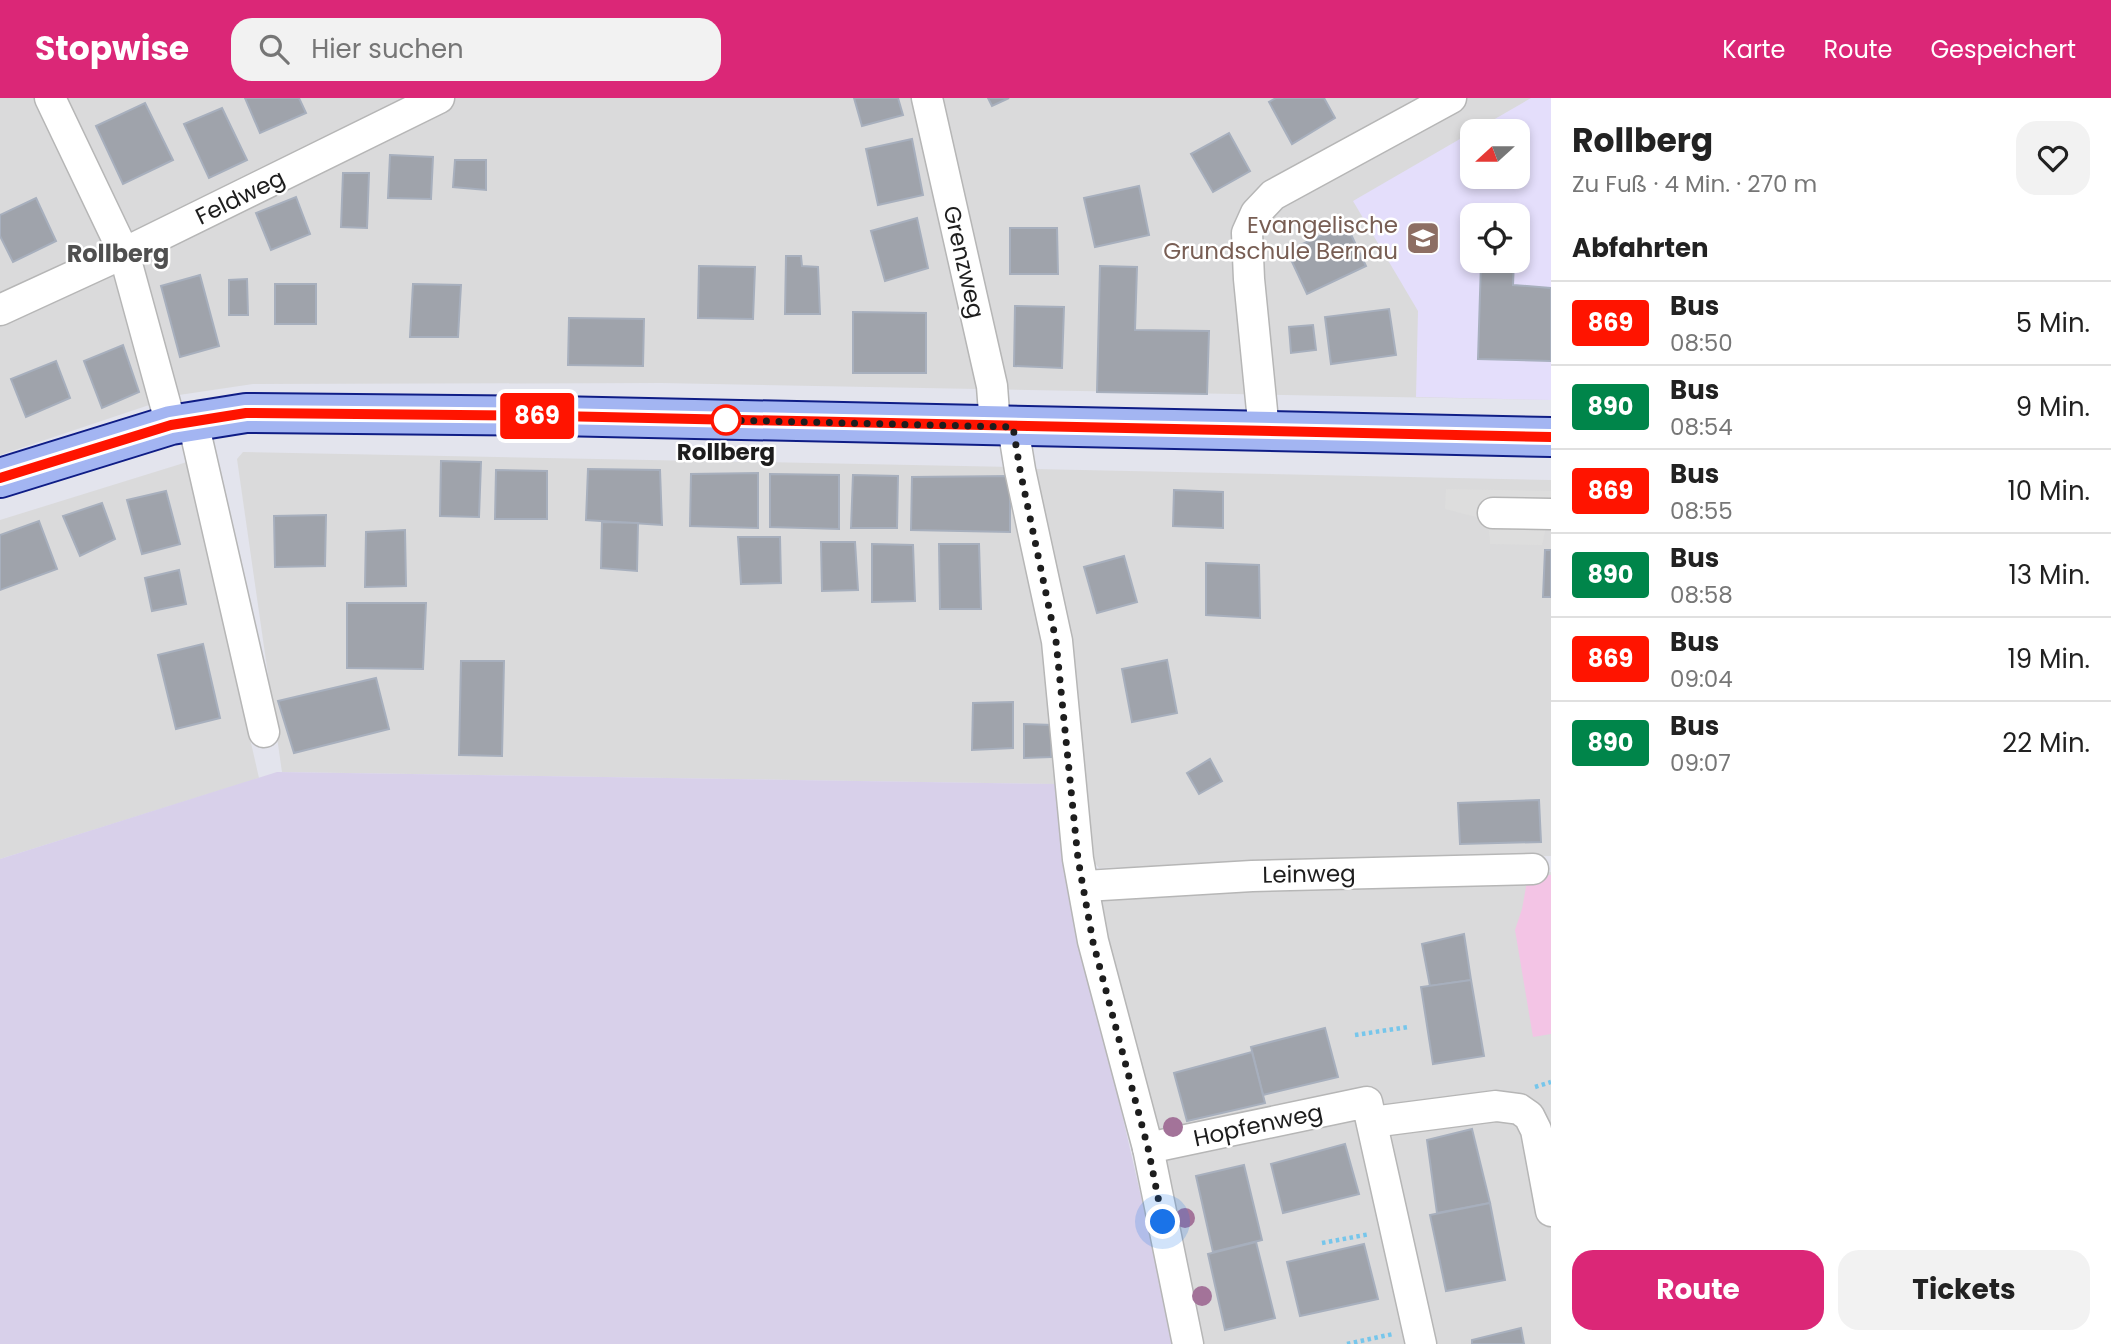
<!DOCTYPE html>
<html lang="de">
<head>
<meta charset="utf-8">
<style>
  :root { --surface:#fff; --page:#f2f2f2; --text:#222; --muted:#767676; --line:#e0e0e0; --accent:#db2777 }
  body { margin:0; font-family:Poppins,sans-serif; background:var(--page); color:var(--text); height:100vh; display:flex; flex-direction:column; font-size:26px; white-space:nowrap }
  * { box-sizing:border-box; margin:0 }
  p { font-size:23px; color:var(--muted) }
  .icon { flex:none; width:38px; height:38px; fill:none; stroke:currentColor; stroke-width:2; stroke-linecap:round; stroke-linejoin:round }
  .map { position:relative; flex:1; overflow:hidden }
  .panel { display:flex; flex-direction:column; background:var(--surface); width:560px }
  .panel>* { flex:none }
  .badge { padding:0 14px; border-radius:5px; font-size:24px; line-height:46px }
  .needle { width:46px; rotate:249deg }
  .tools { position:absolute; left:1460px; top:21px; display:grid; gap:14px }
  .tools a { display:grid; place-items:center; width:70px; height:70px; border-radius:14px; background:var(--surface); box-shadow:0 4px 10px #0003; font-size:35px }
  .you { position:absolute; width:35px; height:35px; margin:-18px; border:5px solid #fff; border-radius:50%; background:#1a73e8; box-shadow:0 0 0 10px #1a73e833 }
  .map>.badge { position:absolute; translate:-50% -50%; box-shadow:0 0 0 4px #fff }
  h2 { padding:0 21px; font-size:26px; line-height:63px }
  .round { display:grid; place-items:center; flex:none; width:74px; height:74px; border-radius:21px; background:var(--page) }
  .headline { display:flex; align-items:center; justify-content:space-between; height:119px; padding:0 21px }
  h1 { font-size:33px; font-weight:700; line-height:52px }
  .primary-button { display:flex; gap:14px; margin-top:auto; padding:14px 21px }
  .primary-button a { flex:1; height:80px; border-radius:21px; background:var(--accent); color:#fff; font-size:28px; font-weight:700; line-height:80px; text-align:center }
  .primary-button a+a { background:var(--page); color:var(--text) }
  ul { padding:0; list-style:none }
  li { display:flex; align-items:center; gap:21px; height:84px; padding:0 21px; border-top:2px solid var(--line) }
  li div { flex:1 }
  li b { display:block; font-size:26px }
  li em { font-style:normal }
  li .badge { min-width:77px; font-weight:700; text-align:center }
  header { display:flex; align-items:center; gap:42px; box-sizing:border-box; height:98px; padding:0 35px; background:var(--accent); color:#fff }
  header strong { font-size:33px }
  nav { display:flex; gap:38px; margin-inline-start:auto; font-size:24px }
  .search { width:490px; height:63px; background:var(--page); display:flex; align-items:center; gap:18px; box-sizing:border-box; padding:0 24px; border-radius:21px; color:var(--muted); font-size:26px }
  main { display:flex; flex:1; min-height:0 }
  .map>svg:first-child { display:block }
  .residential { fill:#dadadb; fill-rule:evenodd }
  .education { fill:#e4defb; fill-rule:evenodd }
  .farmland { fill:#d8d0ea }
  .park { fill:#f3c4e5 }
  .parking { fill:#ddd }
  .building { fill:#9fa3ab; stroke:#a7afbd; stroke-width:2 }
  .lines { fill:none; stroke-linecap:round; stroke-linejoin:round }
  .minor-casing { stroke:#b6b6b6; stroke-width:33 }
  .major-casing { stroke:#0f1d86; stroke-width:42 }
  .path { stroke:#76c6eb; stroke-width:4.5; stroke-dasharray:3.5 3.5; stroke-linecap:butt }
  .minor { stroke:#fff; stroke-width:30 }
  .major { stroke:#a3b5f2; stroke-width:38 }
  .tree { fill:#a37399 }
  .line-casing { stroke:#fff; stroke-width:16 }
  .line { stroke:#ff1400; stroke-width:10 }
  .walk { stroke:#1d1d1d; stroke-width:7; stroke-dasharray:0 12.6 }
  .stop-dot { fill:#fff; stroke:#ff1400; stroke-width:3.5 }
  .labels { text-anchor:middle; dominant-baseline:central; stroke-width:5; stroke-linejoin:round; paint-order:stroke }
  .street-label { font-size:23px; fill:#1d1d1d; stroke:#fff }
  .education-label { font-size:23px; fill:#785e54; stroke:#fff; text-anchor:end }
  .stop-label { font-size:23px; font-weight:bold; fill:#1d1d1d; stroke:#fff }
  .neighbourhood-label { font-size:24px; font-weight:bold; fill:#505050; stroke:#fff }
</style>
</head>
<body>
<header>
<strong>Stopwise</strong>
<div class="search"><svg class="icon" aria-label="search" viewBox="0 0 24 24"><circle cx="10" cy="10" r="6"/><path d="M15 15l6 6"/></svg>Hier suchen</div>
<nav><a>Karte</a><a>Route</a><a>Gespeichert</a></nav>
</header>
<main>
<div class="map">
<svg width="1551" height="1246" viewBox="0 0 1551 1246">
  <rect width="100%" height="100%" fill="#e3e4ed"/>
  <g class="residential">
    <path d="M0,0H1551V302L662,285L253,286L179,297L0,357ZM1472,33H1517V79H1472ZM1472,117H1517V163H1472Z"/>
    <path d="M243,354L1013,369L1046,530L1055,686L282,674L237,361Z"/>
    <path d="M187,364L259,680L0,761V422Z"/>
    <path d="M1034,371L1551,382V758L1099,770L1088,758Z"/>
    <path d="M1551,774V1246H1190L1100,801Z"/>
  </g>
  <path class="education" d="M1531,0H1551V302L1416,299L1418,213L1353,103L1472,34V79H1517V33H1474ZM1472,117H1517V163H1472Z"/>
  <path class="farmland" d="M277,674L1055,686L1110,964L1175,1246H0V761Z"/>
  <path class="park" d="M1551,777V936L1533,939L1515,832L1522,811L1528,778Z"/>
  <path class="parking" d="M1446,391L1551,393V425H1547L1542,447L1490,446L1488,422L1445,411Z"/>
  <g class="building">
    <path d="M245,0H299L306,15L260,35Z"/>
    <path d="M854,0H898L903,17L862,28Z"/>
    <path d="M988,0H1009L992,8Z"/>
    <path d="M1276,0H1324L1335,20L1292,46L1269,4Z"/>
    <path d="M145,5L173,62L123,86L96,28Z"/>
    <path d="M222,10L247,62L209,80L184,26Z"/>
    <path d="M1229,35L1250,73L1213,94L1191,56Z"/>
    <path d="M912,41L923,97L878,107L866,51Z"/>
    <path d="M390,57L433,59L431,101L388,100Z"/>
    <path d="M455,62H486V92L453,89Z"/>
    <path d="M343,75H369L367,130L341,129Z"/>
    <path d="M1139,88L1149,137L1095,149L1084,100Z"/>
    <path d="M296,99L310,136L271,152L256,115Z"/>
    <path d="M36,100L56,143L13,164L0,138V117Z"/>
    <path d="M917,120L928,170L885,183L871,133Z"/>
    <path d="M1346,126L1366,168L1307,196L1287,153Z"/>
    <path d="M1010,130H1057L1058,176H1010Z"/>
    <path d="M786,158H801L802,168L818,169L820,216H785Z"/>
    <path d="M1514,163L1513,187L1551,190V263L1478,261L1481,164Z"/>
    <path d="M699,168L755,169L753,221L698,220Z"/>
    <path d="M1100,168L1137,169L1135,232L1209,233L1207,296L1097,294Z"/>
    <path d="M200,177L219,248L180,259L161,188Z"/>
    <path d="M247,181L248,217H229V182Z"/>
    <rect x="275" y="186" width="41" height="40"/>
    <path d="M413,186L461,187L458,239H410Z"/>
    <path d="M1015,208L1064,209L1062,270L1014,268Z"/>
    <path d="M1389,211L1396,257L1331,266L1325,219Z"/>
    <path d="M853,214L926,215V275H853Z"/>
    <path d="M569,220L644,221L643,268L568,267Z"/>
    <path d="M1313,227L1316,252L1291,255L1289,229Z"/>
    <path d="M123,247L139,294L102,310L84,263Z"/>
    <path d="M56,263L70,300L26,319L11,281Z"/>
    <path d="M441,363L481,364L479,419L440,418Z"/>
    <path d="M588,371L660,372L662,427L586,422Z"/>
    <path d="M496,372L547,373V421H495Z"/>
    <path d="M758,375V430L690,428L691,376Z"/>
    <path d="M770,376L839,377V431L770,429Z"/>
    <path d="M853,377L898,378L897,430H851Z"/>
    <path d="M1010,378V434L911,432L912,379Z"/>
    <path d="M1174,392L1223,394V430L1173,428Z"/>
    <path d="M166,393L180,446L142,456L127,402Z"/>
    <path d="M102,405L115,441L80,458L63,418Z"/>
    <path d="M326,417L325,468L275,469L274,418Z"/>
    <path d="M39,423L57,471L0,492V437Z"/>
    <path d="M602,424L638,425L637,473L601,470Z"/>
    <path d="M405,432L406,488L365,489L366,434Z"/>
    <path d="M738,439H780L781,485L741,486Z"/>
    <path d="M821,444H855L858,492L822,493Z"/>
    <path d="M872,446L913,447L915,503L872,504Z"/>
    <path d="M939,446H979L981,511H940Z"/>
    <path d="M1545,452H1551V499H1543Z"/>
    <path d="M1124,458L1137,504L1097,515L1084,469Z"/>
    <path d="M1206,465L1259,467L1260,520L1206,517Z"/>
    <path d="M179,472L186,506L152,513L145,480Z"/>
    <path d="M347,505H426L423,571L347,570Z"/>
    <path d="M203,546L220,620L176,631L158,557Z"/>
    <path d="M1167,562L1177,615L1132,624L1122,571Z"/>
    <path d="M461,563H504L502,658L459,657Z"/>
    <path d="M376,580L389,631L294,655L278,603Z"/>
    <path d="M1013,604V650L972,652L973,605Z"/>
    <path d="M1024,626L1052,627L1051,659L1024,660Z"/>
    <path d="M1210,661L1222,683L1199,696L1187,675Z"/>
    <path d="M1539,702L1541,744L1460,746L1458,705Z"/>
    <path d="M1464,836L1471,882L1430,888L1422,846Z"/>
    <path d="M1471,882L1484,958L1433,966L1421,889Z"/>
    <path d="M1325,930L1338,979L1263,997L1251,949Z"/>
    <path d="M1252,954L1265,1005L1187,1023L1174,975Z"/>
    <path d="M1472,1031L1490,1105L1437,1115L1427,1042Z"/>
    <path d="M1345,1046L1359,1096L1283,1115L1271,1066Z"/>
    <path d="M1244,1067L1262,1142L1213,1154L1196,1078Z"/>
    <path d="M1490,1105L1505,1182L1446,1193L1430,1117Z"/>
    <path d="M1256,1144L1275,1220L1225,1232L1208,1156Z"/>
    <path d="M1364,1146L1378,1201L1300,1218L1287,1164Z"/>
    <path d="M1521,1230L1524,1246H1472V1242Z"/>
  </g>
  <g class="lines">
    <g class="minor-casing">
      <g id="minor">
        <path d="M50,0L124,155L171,327"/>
        <path d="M927,0L992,288L995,328"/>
        <path d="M0,212L124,155L439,0"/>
        <path d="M193,324L264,634"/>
        <path d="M1013,329L1020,372L1057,543L1078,761L1093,843L1148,1050L1188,1246"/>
        <path d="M1264,333L1249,181L1247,135L1256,115L1273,97L1451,0"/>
        <path d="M1493,415L1551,416"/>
        <path d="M1085,788L1252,778L1533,771"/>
        <path d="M1372,1024L1496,1008L1519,1011L1529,1018L1536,1032L1551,1113"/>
        <path d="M1148,1050L1367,1004L1421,1246"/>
      </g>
    </g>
    <g class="major-casing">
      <path id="major" d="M0,380L171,327L246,315L556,318L1551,339"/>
    </g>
    <g class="path">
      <path d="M1355,937L1408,929"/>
      <path d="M1535,989L1551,984"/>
      <path d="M1322,1145L1370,1136"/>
      <path d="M1347,1246L1393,1236"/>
    </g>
    <use href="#minor" class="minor"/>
    <use href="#major" class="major"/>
  </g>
  <g class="tree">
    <circle cx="1173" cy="1029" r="10"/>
    <circle cx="1185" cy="1120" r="10"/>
    <circle cx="1202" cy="1198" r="10"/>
  </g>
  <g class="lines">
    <g class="line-casing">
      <path id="line" d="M0,380L171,327L246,315L556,318L1551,339"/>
    </g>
    <use href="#line" class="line"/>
    <path class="walk" d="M726,322H721L1013,329L1020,372L1056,543L1078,761L1093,844L1148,1050L1163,1124"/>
  </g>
  <defs>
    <g id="school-square" transform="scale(1.75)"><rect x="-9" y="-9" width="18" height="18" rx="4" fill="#8d6e63" stroke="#fff"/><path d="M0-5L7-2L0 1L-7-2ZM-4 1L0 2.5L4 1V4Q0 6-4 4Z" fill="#fff"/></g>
  </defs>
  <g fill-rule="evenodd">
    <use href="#school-square" x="1423" y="140"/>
  </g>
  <circle class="stop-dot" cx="726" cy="322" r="14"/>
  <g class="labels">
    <g class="street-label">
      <text transform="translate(240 99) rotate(-26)">Feldweg</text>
      <text transform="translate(964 164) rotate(77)">Grenzweg</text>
      <text transform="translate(1309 776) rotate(-1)">Leinweg</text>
      <text transform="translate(1258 1027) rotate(-12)">Hopfenweg</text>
    </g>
    <g class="education-label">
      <text x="1398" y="127">Evangelische<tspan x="1398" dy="26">Grundschule Bernau</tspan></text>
    </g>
    <g class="stop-label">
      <text x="726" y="354">Rollberg</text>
    </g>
    <g class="neighbourhood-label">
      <text x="118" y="155">Rollberg</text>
    </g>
  </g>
</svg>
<div class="tools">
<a><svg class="needle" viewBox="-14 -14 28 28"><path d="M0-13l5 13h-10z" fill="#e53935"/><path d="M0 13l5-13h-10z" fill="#767676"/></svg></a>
<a><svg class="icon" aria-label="locate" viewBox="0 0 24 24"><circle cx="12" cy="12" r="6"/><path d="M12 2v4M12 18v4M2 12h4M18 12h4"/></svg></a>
</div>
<div class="you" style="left:1163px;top:1124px"></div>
<b class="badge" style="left:537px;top:318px;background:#ff1400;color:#fff">869</b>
</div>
<section class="panel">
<div class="headline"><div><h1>Rollberg</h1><p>Zu Fuß · 4 Min. · 270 m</p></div><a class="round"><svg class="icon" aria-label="heart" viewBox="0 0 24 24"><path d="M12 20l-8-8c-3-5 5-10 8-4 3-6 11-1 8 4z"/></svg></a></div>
<h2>Abfahrten</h2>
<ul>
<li><span class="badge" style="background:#ff1400;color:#fff">869</span><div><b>Bus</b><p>08:50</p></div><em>5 Min.</em></li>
<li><span class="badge" style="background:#00854a;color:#fff">890</span><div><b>Bus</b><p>08:54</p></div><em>9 Min.</em></li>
<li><span class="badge" style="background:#ff1400;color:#fff">869</span><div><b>Bus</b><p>08:55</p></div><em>10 Min.</em></li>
<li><span class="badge" style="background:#00854a;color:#fff">890</span><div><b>Bus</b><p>08:58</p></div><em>13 Min.</em></li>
<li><span class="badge" style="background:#ff1400;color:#fff">869</span><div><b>Bus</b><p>09:04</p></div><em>19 Min.</em></li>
<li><span class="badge" style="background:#00854a;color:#fff">890</span><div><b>Bus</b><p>09:07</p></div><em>22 Min.</em></li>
</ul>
<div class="primary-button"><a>Route</a><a>Tickets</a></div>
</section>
</main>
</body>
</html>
